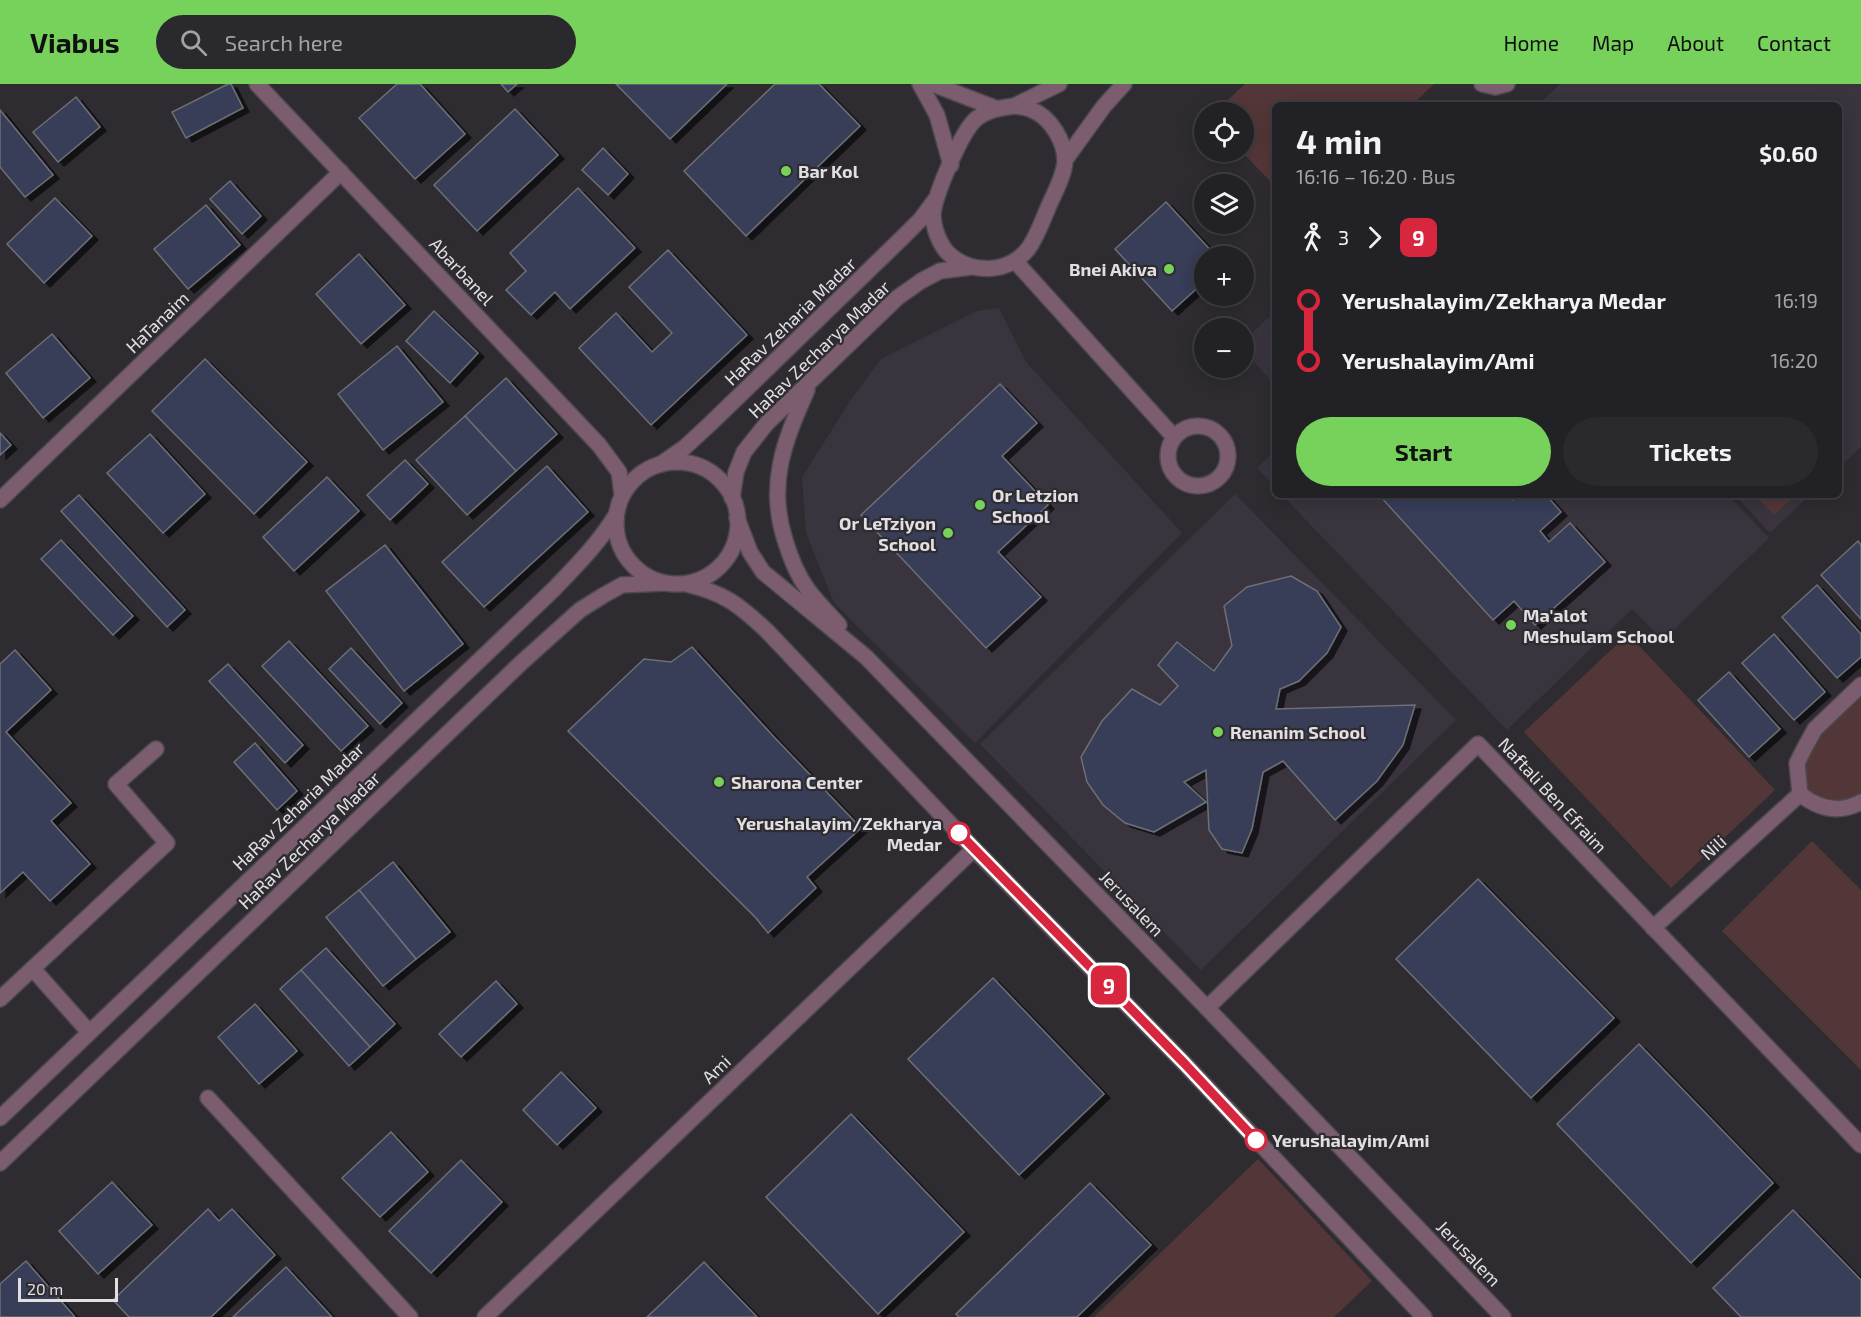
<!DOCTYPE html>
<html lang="en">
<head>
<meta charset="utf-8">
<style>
  :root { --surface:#222125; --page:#2a292d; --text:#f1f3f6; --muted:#a2a3a7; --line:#3f3e42; --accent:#76d25a }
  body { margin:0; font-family:"Exo 2",sans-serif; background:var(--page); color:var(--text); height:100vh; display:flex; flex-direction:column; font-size:22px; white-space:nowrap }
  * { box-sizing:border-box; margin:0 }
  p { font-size:20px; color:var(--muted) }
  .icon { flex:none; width:33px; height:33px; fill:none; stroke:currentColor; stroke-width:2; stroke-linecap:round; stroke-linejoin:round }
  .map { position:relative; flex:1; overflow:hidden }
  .side { position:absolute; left:1272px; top:18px; width:570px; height:396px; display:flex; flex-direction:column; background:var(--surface); border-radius:9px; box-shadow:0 3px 15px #0003,0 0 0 2px var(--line) }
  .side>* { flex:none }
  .badge { padding:0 12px; border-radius:9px; font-size:21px; line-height:39px }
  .fabs { position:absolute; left:1194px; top:18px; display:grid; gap:12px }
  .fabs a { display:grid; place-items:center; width:60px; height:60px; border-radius:50%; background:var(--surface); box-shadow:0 3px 15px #0003,0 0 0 2px var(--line); font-size:30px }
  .scale { position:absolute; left:18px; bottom:15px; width:100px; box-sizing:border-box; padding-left:6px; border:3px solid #e1dfe2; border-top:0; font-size:16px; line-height:21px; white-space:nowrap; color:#e1dfe2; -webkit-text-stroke:4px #2e2c31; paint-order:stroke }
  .map>.badge { position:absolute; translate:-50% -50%; box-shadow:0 0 0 3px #fff }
  .legs { display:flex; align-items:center; gap:9px; height:66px; padding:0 24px; font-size:20px }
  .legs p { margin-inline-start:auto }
  .summary { display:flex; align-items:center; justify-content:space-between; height:102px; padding:0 24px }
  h1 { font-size:33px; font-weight:700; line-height:45px }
  .cta { display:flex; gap:12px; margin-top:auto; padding:12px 24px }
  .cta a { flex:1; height:69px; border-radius:36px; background:var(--accent); color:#111; font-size:24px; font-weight:700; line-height:69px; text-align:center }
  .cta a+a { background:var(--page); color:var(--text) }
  ul { padding:0 24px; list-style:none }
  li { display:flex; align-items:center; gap:21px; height:60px; font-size:22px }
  li i { display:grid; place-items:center; width:9px; height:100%; margin:0 8px; background:currentColor }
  li i::after { content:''; width:15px; height:15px; margin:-8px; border:4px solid; border-radius:50%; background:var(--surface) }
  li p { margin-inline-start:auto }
  li:first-child i { background:linear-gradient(#0000 50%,currentColor 0) }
  li:last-child i { background:linear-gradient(currentColor 50%,#0000 0) }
  header { display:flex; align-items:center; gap:36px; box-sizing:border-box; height:84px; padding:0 30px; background:var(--accent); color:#111 }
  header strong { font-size:28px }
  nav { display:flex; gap:33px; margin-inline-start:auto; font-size:21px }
  .search { width:420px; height:54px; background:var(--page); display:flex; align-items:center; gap:15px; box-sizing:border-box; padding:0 21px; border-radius:33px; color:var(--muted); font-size:22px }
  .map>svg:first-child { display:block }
  .built { fill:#39343e }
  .green { fill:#533738 }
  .building { fill:#373d59; stroke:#6d6f74; stroke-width:1.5; filter:url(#shadow) }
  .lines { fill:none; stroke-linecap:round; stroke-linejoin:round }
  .service-casing { stroke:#4b494d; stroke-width:18 }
  .minor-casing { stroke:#4b494d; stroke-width:18 }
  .tertiary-casing { stroke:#4b494d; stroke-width:18 }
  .service { stroke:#7c5d70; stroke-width:15 }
  .minor { stroke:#7c5d70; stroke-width:15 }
  .tertiary { stroke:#7c5d70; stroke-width:15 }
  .line-1-casing { stroke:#fff; stroke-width:14 }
  .line-1 { stroke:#d7263d; stroke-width:9 }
  .poi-dot { fill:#76d25a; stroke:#2e2c31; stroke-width:2 }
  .stop-1-dot { fill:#fff; stroke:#d7263d; stroke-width:3 }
  .labels { text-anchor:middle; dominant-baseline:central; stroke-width:4.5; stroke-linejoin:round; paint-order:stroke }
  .poi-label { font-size:18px; font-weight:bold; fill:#e1dfe2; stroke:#2e2c31; text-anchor:start }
  .street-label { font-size:18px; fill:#e1dfe2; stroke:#2e2c31 }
  .stop-label { font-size:18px; font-weight:bold; fill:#e1dfe2; stroke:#2e2c31; text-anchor:end }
</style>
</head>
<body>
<header>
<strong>Viabus</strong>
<div class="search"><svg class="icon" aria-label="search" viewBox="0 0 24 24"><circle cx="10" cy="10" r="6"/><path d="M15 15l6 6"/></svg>Search here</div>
<nav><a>Home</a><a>Map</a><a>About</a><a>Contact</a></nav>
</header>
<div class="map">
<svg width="1861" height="1233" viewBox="0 0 1861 1233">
  <defs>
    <filter id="shadow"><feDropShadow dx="6" dy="4" stdDeviation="0" flood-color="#0009"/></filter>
  </defs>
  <rect width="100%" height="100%" fill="#2e2c31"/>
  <g class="built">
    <path d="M1560,0H1861V363L1839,384V21H1538Z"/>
    <path d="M999,224L1026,278L1182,449L975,659L834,519L806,449L802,393L852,314L881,275L977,227Z"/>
    <path d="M1275,227V301L1244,267V257Z"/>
    <path d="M1275,367V403L1257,384Z"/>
    <path d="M1235,410L1456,636L1201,886L980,660Z"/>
    <path d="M1282,411H1728L1769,454L1663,556L1632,525L1507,646Z"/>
    <path d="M1735,411H1810L1770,449Z"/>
  </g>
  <g class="green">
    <path d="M1245,0H1434L1412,21H1275V102L1242,68L1244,28H1215Z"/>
    <path d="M1755,411H1796L1774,431Z"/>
    <path d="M1628,550L1775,706L1671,804L1524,648Z"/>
    <path d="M1861,610V710L1835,720L1815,715C1782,671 1831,638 1861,610Z"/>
    <path d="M1812,757L1861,806V986L1722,847Z"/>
    <path d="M1258,1075L1372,1197L1334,1233H1094Z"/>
  </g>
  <g class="building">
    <path d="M228,0H231L243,24L186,54L172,28Z"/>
    <path d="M397,0H420L465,50L415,95L359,34Z"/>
    <path d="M501,0H517L508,8Z"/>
    <path d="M616,0H727L670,55Z"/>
    <path d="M775,0H819L860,42L746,152L684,87Z"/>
    <path d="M76,13L100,43L58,78L33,48Z"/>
    <path d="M515,25L558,71L477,147L434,101Z"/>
    <path d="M0,26L53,91L25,113L0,83Z"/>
    <path d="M603,64L628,90L608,111L582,86Z"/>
    <path d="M230,97L261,132L242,150L210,115Z"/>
    <path d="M578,104L635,164L570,225L555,208L531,231L506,206L526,187L510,169Z"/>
    <path d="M55,114L92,152L44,199L7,160Z"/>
    <path d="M1166,118L1216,172H1204V198L1172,227L1115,165Z"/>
    <path d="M206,121L240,161L188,205L154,165Z"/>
    <path d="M668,166L747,251L651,341L579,264L616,229L652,268L672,249L629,203Z"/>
    <path d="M359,170L405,221L361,260L316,210Z"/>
    <path d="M434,227L478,269L450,299L406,257Z"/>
    <path d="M52,250L90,294L43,334L6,289Z"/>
    <path d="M397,262L443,318L383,366L338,310Z"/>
    <path d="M205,275L307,378L254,430L152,327Z"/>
    <path d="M506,294L557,350L516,387L465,332Z"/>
    <path d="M1000,300L1037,339L1002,372L1048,421L998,468L1041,513L986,564L861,431Z"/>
    <path d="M465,332L516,387L467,431L416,376Z"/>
    <path d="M0,349L11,361L0,371Z"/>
    <path d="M150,350L205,410L163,449L107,389Z"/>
    <path d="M405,376L428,400L390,436L367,411Z"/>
    <path d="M547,382L588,428L484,523L442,478Z"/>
    <path d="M327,393L359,427L294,487L263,453Z"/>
    <path d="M79,411L185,526L167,543L61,427Z"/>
    <path d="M1379,411H1508L1513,416L1518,411H1546L1561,428L1540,447L1549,458L1570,439L1605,478L1535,541L1514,517L1493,536Z"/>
    <path d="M61,456L133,532L113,551L41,475Z"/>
    <path d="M1858,457L1861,461V535L1821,491Z"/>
    <path d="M385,461L463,560L404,607L326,507Z"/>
    <path d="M1291,492L1317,507L1341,543L1327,569L1299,597L1280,605L1276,625L1415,621L1403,661L1377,697L1335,736L1283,677L1263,688L1252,745L1242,769L1222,765L1209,746L1206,686L1184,698L1206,718L1154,748L1125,739L1103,721L1087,698L1081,673L1102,637L1132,605L1160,621L1178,602L1158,581L1177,558L1214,587L1232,562L1224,522L1247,503Z"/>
    <path d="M1817,501L1861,550V573L1837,594L1782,533Z"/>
    <path d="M1774,550L1825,608L1794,636L1742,579Z"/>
    <path d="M289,557L368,642L341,667L262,582Z"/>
    <path d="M692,563L774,653L861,744L807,793L816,804L768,849L756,834L568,647L644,575L671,578Z"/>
    <path d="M351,564L402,619L380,640L329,585Z"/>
    <path d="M15,566L51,606L6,648L71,719L51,737L90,780L50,817L23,788L0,809V580Z"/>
    <path d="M228,580L303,661L285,679L209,597Z"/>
    <path d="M1729,588L1780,645L1749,673L1698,616Z"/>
    <path d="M255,659L297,707L277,726L234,678Z"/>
    <path d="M393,778L450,848L416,875L359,806Z"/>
    <path d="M1478,795L1614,934L1531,1014L1396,875Z"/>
    <path d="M359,806L416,875L383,902L326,833Z"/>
    <path d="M326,864L395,940L370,963L301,886Z"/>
    <path d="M301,886L370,963L349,982L280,905Z"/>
    <path d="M993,894L1104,1010L1019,1091L908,975Z"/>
    <path d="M496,897L517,920L461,973L439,950Z"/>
    <path d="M255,920L297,967L259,1000L218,953Z"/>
    <path d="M1639,960L1773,1099L1691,1179L1557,1040Z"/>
    <path d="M561,988L596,1024L557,1061L523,1026Z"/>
    <path d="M851,1030L964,1148L878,1230L766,1113Z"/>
    <path d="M391,1048L428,1088L380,1133L342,1094Z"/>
    <path d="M461,1076L502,1118L431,1189L389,1147Z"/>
    <path d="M112,1098L152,1141L98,1190L59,1147Z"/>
    <path d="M1090,1099L1151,1161L1077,1233H959L956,1230Z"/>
    <path d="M208,1125L219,1137L232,1125L275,1171L211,1233H129L113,1216Z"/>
    <path d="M1793,1126L1861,1196V1233H1741L1713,1204Z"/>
    <path d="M26,1177L75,1233H0V1200Z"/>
    <path d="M704,1178L757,1233H647L663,1218Z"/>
    <path d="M286,1183L332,1233H233Z"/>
  </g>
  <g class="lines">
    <g class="service-casing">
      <g id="service">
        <path d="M1482,0L1495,3L1507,0"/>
        <path d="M1015,177L1174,353"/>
        <circle cx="1198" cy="372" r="30"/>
        <path d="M33,885L89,948"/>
        <path d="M0,915L167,759L116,700L156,665"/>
        <path d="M208,1014L410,1233"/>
      </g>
    </g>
    <g class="minor-casing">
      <g id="minor">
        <path d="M257,0L599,361L619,388L622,410"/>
        <path d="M920,0L937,31L951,81"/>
        <path d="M933,0L995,24"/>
        <path d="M0,416L341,88"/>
        <path d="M1861,601L1815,645L1804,665L1797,679L1800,710C1819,725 1839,730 1861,718"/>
        <path d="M1653,844L1800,710"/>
        <path d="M1207,924L1478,660L1861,1061"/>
        <path d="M485,1233L974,765"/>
      </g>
    </g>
    <g class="tertiary-casing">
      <g id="tertiary">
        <path d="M1014,22C1020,23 1026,23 1032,26C1050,33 1065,57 1065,77C1064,93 1054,109 1048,124C1042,137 1037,153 1028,165C1008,190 970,191 947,168C939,159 933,143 933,130C935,111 961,48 976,35C987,26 1000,24 1014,22Z"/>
        <path d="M1014,22L1059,0"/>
        <path d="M1065,76L1104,22L1124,0"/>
        <path d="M807,306C784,358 767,400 785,456C790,473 798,492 808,506C817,518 829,530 839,541"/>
        <circle cx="677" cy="439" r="61"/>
        <path d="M661,380L684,364L710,340L902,154L921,135L935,116"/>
        <path d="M732,414L736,388L744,368L767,339L897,214L921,197L940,187L971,183"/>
        <path d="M737,434L750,468L763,488L866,573L1207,924L1503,1233"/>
        <path d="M686,500C724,509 738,520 766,546L974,765L1184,979L1424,1233"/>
        <path d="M0,1034L554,505C577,481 599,459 616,431"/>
        <path d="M0,1079L521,579L580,526L604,511L622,501L665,499"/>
      </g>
    </g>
    <use href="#service" class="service"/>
    <use href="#minor" class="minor"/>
    <use href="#tertiary" class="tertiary"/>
  </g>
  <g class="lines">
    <g class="line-1-casing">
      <path id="line-1" d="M959,749L1184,979L1256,1056"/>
    </g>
    <use href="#line-1" class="line-1"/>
  </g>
  <g class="poi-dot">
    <circle cx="786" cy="87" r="6"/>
    <circle cx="1169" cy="185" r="6"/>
    <circle cx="980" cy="421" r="6"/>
    <circle cx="948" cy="449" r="6"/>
    <circle cx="1511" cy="541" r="6"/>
    <circle cx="1218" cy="648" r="6"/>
    <circle cx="719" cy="698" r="6"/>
  </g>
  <g class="stop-1-dot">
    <circle cx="959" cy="749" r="10"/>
    <circle cx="1256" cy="1056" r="10"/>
  </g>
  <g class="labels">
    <g class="poi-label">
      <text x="798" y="87">Bar Kol</text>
      <text x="1157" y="185" text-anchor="end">Bnei Akiva</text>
      <text x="992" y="411">Or Letzion<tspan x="992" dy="21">School</tspan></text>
      <text x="936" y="439" text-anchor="end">Or LeTziyon<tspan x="936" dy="21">School</tspan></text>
      <text x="1523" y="531">Ma'alot<tspan x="1523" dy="21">Meshulam School</tspan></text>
      <text x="1230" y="648">Renanim School</text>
      <text x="731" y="698">Sharona Center</text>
    </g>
    <g class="street-label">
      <text transform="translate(462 187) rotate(47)">Abarbanel</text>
      <text transform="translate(790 237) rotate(-44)">HaRav Zeharia Madar</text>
      <text transform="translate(157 238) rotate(-44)">HaTanaim</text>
      <text transform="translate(819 265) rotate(-44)">HaRav Zecharya Madar</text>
      <text transform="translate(1553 711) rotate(47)">Naftali Ben Efraim</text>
      <text transform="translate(298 722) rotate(-44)">HaRav Zeharia Madar</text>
      <text transform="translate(309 756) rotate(-44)">HaRav Zecharya Madar</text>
      <text transform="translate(1713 763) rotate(-42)">Nili</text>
      <text transform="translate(1132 819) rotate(46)">Jerusalem</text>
      <text transform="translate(716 985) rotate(-44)">Ami</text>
      <text transform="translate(1469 1169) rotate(46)">Jerusalem</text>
    </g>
    <g class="stop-label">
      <text x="942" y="739">Yerushalayim/Zekharya<tspan x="942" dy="21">Medar</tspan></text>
      <text x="1272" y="1056" text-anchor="start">Yerushalayim/Ami</text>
    </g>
  </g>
</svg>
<div class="fabs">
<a><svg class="icon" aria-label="locate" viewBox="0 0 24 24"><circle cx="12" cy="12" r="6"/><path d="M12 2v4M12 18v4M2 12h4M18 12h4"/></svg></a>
<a><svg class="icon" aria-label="layers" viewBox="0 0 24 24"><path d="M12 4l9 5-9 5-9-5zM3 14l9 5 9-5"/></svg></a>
<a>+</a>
<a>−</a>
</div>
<div class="scale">20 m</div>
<b class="badge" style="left:1109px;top:901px;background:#d7263d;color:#fff">9</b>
<section class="side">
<div class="summary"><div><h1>4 min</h1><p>16:16 – 16:20 · Bus</p></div><b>$0.60</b></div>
<div class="legs"><svg class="icon" aria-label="walk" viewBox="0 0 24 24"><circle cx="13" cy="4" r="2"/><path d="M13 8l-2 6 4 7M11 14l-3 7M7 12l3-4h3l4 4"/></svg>3<svg class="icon" aria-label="forward" viewBox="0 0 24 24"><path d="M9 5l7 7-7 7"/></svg><b class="badge" style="background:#d7263d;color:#fff">9</b></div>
<ul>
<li><i style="color:#d7263d"></i><b>Yerushalayim/Zekharya Medar</b><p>16:19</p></li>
<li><i style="color:#d7263d"></i><b>Yerushalayim/Ami</b><p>16:20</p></li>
</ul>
<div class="cta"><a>Start</a><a>Tickets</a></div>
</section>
</div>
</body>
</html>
